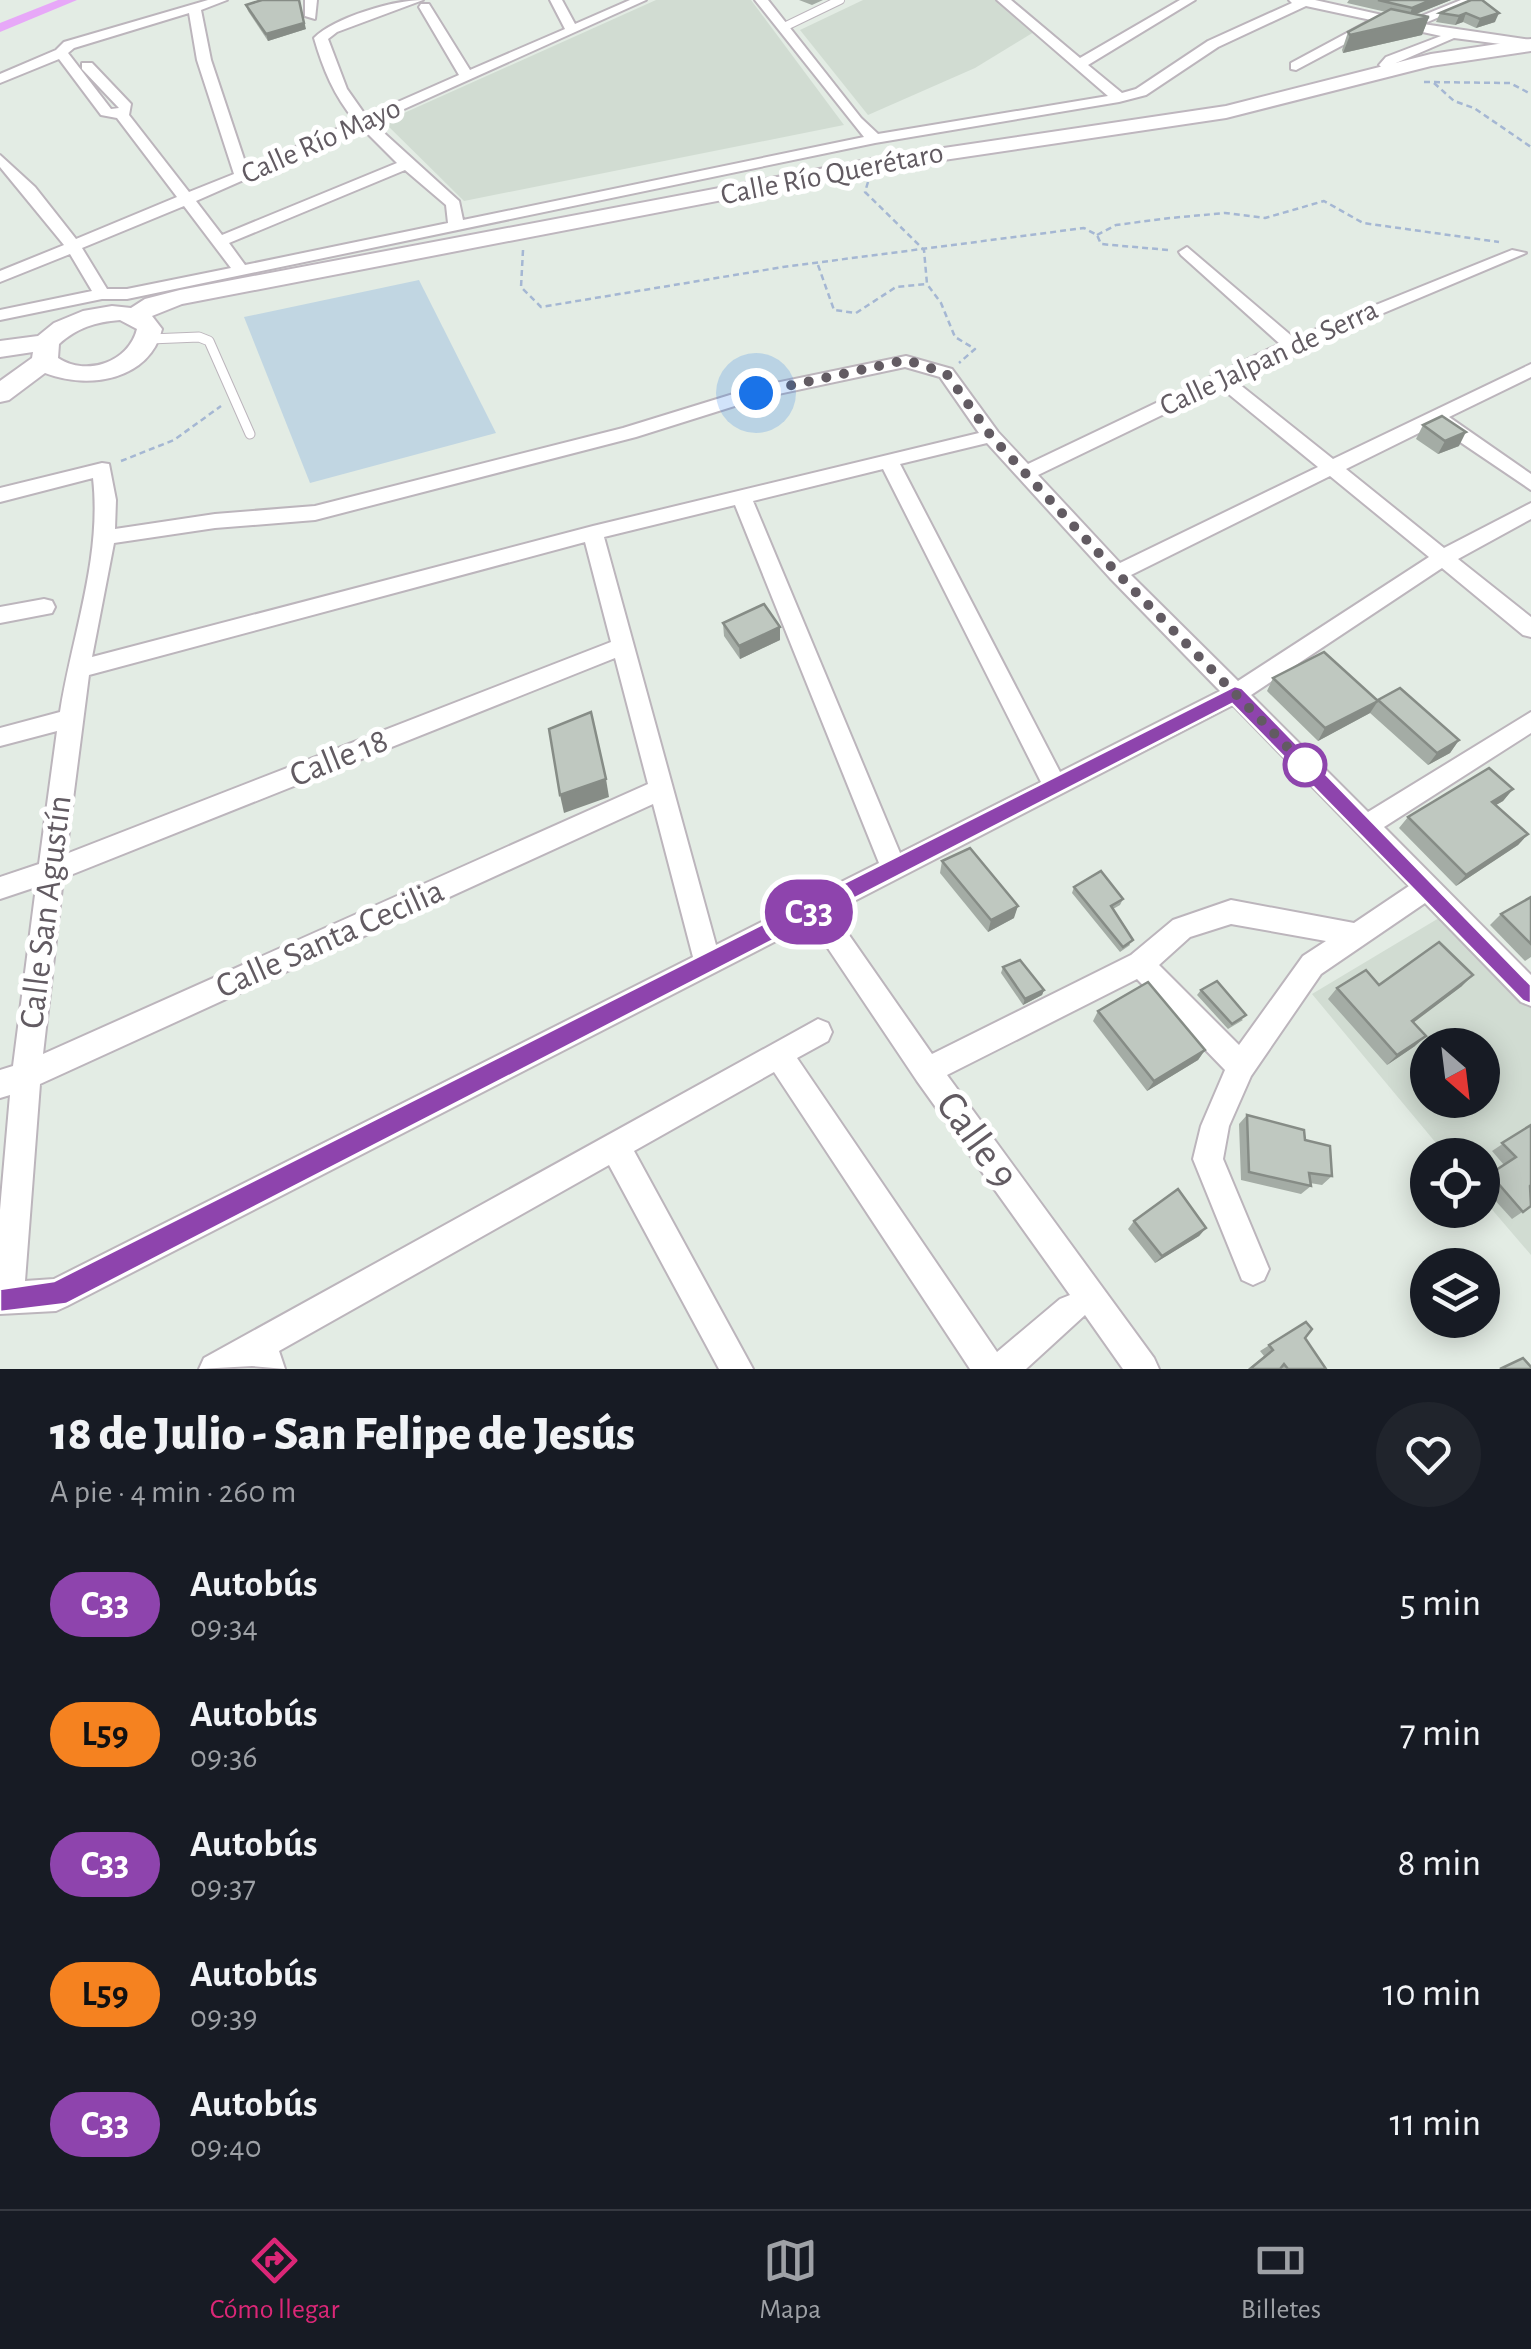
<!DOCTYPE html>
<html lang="es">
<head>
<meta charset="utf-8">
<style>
  :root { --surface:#171b24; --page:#20242c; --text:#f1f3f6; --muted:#9ea1a6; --line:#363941; --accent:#db2777 }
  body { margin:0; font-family:"Alegreya Sans",sans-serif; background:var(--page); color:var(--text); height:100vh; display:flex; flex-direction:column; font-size:38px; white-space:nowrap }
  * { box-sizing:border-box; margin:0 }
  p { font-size:32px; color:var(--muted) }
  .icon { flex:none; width:55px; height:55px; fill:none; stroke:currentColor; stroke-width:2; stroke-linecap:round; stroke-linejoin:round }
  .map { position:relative; height:1369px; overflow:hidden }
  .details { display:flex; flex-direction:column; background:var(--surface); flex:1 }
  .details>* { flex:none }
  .badge { padding:0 20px; border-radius:32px; font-size:35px; line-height:65px }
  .needle { width:65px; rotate:152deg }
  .fabs { position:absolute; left:1410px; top:1028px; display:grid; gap:20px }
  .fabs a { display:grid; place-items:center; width:90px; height:90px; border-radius:50%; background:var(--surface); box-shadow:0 5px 25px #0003; font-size:50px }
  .you { position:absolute; width:50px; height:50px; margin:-25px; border:8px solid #fff; border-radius:50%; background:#1a73e8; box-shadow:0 0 0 15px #1a73e833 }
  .map>.badge { position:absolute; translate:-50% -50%; box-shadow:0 0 0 5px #fff }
  .round { display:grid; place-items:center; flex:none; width:105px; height:105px; border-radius:52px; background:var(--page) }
  .overview { display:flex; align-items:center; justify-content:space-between; height:170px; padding:0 50px }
  h1 { font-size:48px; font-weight:800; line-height:75px }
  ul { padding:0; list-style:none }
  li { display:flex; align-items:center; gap:30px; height:130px; padding:0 50px }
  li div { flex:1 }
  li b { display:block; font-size:38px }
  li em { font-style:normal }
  li .badge { min-width:110px; font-weight:700; text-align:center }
  .dock { display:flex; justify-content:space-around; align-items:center; height:140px; border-top:2px solid var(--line); background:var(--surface); font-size:28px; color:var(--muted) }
  .dock a { display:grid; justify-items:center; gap:5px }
  .dock .active { color:var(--accent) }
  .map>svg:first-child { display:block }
  .education { fill:#d1dcd2; fill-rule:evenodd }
  .green { fill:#c1d6e2 }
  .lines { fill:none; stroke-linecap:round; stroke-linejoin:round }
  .canal { fill:#e7a8f8; fill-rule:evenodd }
  .lane-far1-casing { stroke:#bcb5bc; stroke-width:10 }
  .lane-casing { stroke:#bcb5bc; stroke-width:11 }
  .street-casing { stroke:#bcb5bc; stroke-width:4 }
  .secondary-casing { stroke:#beb6be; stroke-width:4 }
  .path { stroke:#a5b7d3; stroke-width:2.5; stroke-dasharray:6 4; stroke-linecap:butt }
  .lane-far1 { stroke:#fff; stroke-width:8 }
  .lane { stroke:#fff; stroke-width:9 }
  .street { fill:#fff; fill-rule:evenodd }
  .secondary { fill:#fff; fill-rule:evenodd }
  .wall { fill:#a4aca5 }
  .shaded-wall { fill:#868c86 }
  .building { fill:#bfc8c0; stroke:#868c86; stroke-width:2.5 }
  .line { fill:#8e44ad; stroke:#fff; stroke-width:2.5 }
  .walk { stroke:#625b62; stroke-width:10; stroke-dasharray:0 18 }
  .stop-dot { fill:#fff; stroke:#8e44ad; stroke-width:5 }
  .labels { text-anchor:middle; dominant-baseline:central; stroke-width:10; stroke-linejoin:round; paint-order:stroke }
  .far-street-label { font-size:30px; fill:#625b62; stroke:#fff }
  .street-label { font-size:35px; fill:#625b62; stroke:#fff }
  .near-street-label { font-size:42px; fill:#625b62; stroke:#fff }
</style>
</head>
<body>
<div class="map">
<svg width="1531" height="1369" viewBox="0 0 1531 1369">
  <rect width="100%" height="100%" fill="#e3ece4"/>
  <g class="education">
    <path d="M656,0H751L844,125L464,201L384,122Z"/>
    <path d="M863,0H1000L1034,32L975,68L868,115L800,30Z"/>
    <path d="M1439,918L1531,1004V1255L1483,1199L1482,1155H1446L1312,994ZM1428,1045H1482V1100H1428Z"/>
  </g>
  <path class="green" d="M419,280L496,433L310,483L244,317Z"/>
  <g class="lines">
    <path class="canal" d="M58,0H77L0,32V23Z"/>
    <g class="lane-far1-casing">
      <path id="lane-far1" d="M784,27L840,0"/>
    </g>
    <g class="lane-casing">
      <path id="lane" d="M150,339L199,337L209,341L250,434"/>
    </g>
    <g class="street-casing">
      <g id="street">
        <path d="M208,0H227L201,10L211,60L247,168L355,121C334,96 323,69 314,38C335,17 394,0 423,0L337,32L328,39L347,89L366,116L459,75L419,7L421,4H429L470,70L565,29L550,0H562L575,24L630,0H646L373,123L459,201L463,220L864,137L755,0H768L861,118L878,134L1108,96L997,0H1011L1080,58L1180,0H1195L1088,65L1122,93L1136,89L1208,41L1292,3L1289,0H1315L1409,21L1461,0H1478L1423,24L1531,40V48L1454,38L1396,63L1393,65L1398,72L1391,76L1379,65L1386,57L1441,36L1377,22V27L1296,70L1291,69V63L1371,20L1306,6L1218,47L1146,95L1119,102L875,143L127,299H102L0,320V310L92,291L70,254L0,282V271L64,245L0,167V155L35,187L76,239L177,197L117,118L101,115L59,59L0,83V74L56,50L64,42ZM189,13L197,60L234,174L189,192L129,115L131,104L92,63H82V69L119,108L111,109L68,53L74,48ZM362,128L397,163L222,235L196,201ZM405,170L446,205L448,223L245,265L229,243ZM184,206L231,268L127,289H107L82,248Z"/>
        <path d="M305,0H317L315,19L305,16Z"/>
        <path d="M1187,247L1294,338L1512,250L1526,253L1298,349L1234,380L1333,459L1531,364V377L1449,417L1531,474V490L1435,425L1346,469L1444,548L1531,503V519L1458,559L1531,617V637L1523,635L1442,568L1251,695L1368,812L1531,712V733L1384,827L1531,975V1006L1521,1002L1425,903L1321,974L1251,1076L1229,1126L1223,1159L1269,1269L1264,1280L1253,1285L1242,1280L1193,1159L1201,1126L1225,1070L1137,979L947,1075L1154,1358L1159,1369H1123L1085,1315L1026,1369H970L774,1072L634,1151L753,1369H719L609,1165L279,1351L285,1369L252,1366L199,1369L204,1358L818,1019L828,1023L832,1032L828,1041L797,1058L997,1352L1060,1299L1070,1295L917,1081L811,923L67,1306L56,1311L0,1314V1210L10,1095L0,1098V1070L13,1066L36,887L0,899V877L39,864L57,731L0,746V728L60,712C72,635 102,558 93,478L0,502V488L102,463L109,464L116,500L115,529L215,514L315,506L623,428L756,387L906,356L952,369L998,432L1028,464L1280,344L1181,255L1179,252ZM905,367L940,377L979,433L593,526L92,657L114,543L215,528L315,520L636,437L760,398ZM1220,387L1318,467L1120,563L1038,475ZM987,443L1110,578L1220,691L1060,772L900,464ZM883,469L1041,782L900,853L753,501ZM1330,476L1429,557L1238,681L1131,575ZM735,505L879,863L716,945L604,537ZM585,542L611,642L66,854L89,675ZM615,658L648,784L43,1054L63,878ZM1233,705L1409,886L1354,923L1231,900L1173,920L1131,955L932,1054L833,912ZM653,804L693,957L54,1279L25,1281L40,1084ZM1231,924L1326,941L1303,956L1239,1045L1159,965L1190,937Z"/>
        <path d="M44,599L52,601L55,607L52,613L0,623V607Z"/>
      </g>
    </g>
    <g class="secondary-casing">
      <path id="secondary" d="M1531,39V51L1431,66L1226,118L883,169L182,304L152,316L162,329C150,380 89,390 45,373L9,400L0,402V381L32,358L33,352L0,357V341L38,336L54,323L83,311L112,306L131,308L145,299L180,290L883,157L1226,106L1431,54ZM120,320L137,329C129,362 87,377 58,358L59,344C77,328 95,322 120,320Z"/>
    </g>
    <g class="path">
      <path d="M1424,82L1510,83L1531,94"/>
      <path d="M1434,83L1454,101L1474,108L1531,147"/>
      <path d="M868,182L865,192L924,250L927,284L941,303L955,337L975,349L959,363"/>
      <path d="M1097,235L1116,225L1170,218L1225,213L1265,218L1324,201L1363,223L1499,242"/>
      <path d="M523,250L521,287L541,307L783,267L1084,228L1097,235L1101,244L1168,250"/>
      <path d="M818,265L834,310L856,313L896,287L927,284"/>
      <path d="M121,461L174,440L221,406"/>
    </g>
    <use href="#lane-far1" class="lane-far1"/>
    <use href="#lane" class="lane"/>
    <use href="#street" class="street"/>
    <use href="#secondary" class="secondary"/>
  </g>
  <g class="wall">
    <path d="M799,0H823L812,5Z"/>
    <path d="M1349,0H1451L1415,14L1429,17L1422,35L1343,53L1342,50L1348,32L1386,12L1347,3Z"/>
    <path d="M1471,0L1495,22L1476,28L1463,22L1455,25L1436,22L1440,13Z"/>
    <path d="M246,5L306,29L268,41L248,11Z"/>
    <path d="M1423,425L1459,446L1438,454L1416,439Z"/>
    <path d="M723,623L780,627V640L740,659L724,636Z"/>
    <path d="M1273,678L1378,700L1459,740L1450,753L1428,765L1370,713L1318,741L1267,691Z"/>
    <path d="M1513,789L1503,801L1496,805L1528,834L1518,845L1456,886L1399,828L1408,817Z"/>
    <path d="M942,861L1014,918L988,932L940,873Z"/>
    <path d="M1074,887L1123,899L1120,905L1113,909L1130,945L1120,952L1072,893Z"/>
    <path d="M1531,897V957L1525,961L1490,925L1501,914Z"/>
    <path d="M1003,967L1044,990L1042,995L1023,1005L1001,973Z"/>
    <path d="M1379,985L1462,986L1413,1023L1415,1046L1387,1065L1328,999L1337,988Z"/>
    <path d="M1201,990L1243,1020L1228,1029L1197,995Z"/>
    <path d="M1098,1011L1205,1050L1198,1060L1147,1091L1093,1021Z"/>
    <path d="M1247,1115L1332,1176L1322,1185L1310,1183L1311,1186L1301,1194L1241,1180L1239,1124Z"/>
    <path d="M1531,1125L1530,1186L1531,1206L1512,1219L1482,1186V1180L1504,1165L1492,1151Z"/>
    <path d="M1134,1221L1206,1228L1199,1236L1155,1263L1128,1229Z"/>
    <path d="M1306,1322L1305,1338L1326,1369H1248L1264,1356L1260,1351Z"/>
  </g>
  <g class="shaded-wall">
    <path d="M299,0L306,29L268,41L266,34Z"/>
    <path d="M1431,0H1451L1409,17L1412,8Z"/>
    <path d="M1466,13L1463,22L1455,25L1459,16Z"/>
    <path d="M1499,13L1495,22L1476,28L1480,19Z"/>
    <path d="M1429,17L1422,35L1343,53L1350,35Z"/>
    <path d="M1466,432L1459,446L1438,454L1445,441Z"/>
    <path d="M780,627V640L740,659L739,646Z"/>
    <path d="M1378,701L1370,713L1318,741L1325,728Z"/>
    <path d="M1459,740L1450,753L1428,765L1437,753Z"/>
    <path d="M606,779L609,797L564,813L560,795Z"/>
    <path d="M1513,789L1503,801L1482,813L1492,802Z"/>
    <path d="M1528,834L1518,845L1456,886L1466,875Z"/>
    <path d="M1018,906L1014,918L988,932L991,920Z"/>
    <path d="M1473,975L1462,986L1402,1031L1412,1021Z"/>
    <path d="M1044,990L1042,995L1023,1005L1025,999Z"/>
    <path d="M1426,1036L1415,1046L1387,1065L1397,1055Z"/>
    <path d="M1205,1050L1198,1060L1147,1091L1154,1081Z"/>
    <path d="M1206,1228L1199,1236L1155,1263L1162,1256Z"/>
  </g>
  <g class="building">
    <path d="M262,0H299L304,23L266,34L246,5Z"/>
    <path d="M1378,0H1431L1412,8Z"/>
    <path d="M1471,0H1482L1499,13L1480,19L1466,13L1459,16L1440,13Z"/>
    <path d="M1391,9L1429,17L1350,35L1348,32Z"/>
    <path d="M1442,416L1466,432L1445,441L1423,425Z"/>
    <path d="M764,604L780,627L739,646L723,623Z"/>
    <path d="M1324,652L1378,701L1325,728L1273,678Z"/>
    <path d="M1400,688L1459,740L1437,753L1378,700Z"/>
    <path d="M591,712L606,779L560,795L549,729Z"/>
    <path d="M1489,768L1513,789L1492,802L1528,834L1466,875L1408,817Z"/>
    <path d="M970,848L1018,906L991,920L942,861Z"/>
    <path d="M1101,871L1123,899L1111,906L1133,940L1123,947L1074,887Z"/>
    <path d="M1531,897V944L1501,914Z"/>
    <path d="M1439,942L1473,975L1412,1021L1426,1036L1397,1055L1337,988L1366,970L1379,985Z"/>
    <path d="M1020,960L1044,990L1025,999L1003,967Z"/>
    <path d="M1217,981L1246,1015L1232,1024L1201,990Z"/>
    <path d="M1148,982L1205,1050L1154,1081L1098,1011Z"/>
    <path d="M1247,1115L1304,1130L1305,1140L1330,1146L1332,1176L1309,1173L1311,1186L1249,1172Z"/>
    <path d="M1531,1125V1185L1530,1186L1531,1206L1523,1212L1490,1174L1516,1157L1502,1143Z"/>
    <path d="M1178,1189L1206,1228L1162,1256L1134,1221Z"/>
    <path d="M1306,1322L1312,1329L1305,1338L1326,1369H1288L1284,1364L1280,1369H1250L1273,1350L1269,1345Z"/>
    <path d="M1523,1358L1531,1367V1369H1500Z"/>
  </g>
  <path class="line" d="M1235,686L1242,688L1531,985V1004L1523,1001L1232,704L66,1304L0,1312V1289L54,1281Z"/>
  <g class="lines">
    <path class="walk" d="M756,393L906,360L946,373L991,436L1117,573L1305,765"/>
  </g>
  <circle class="stop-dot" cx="1305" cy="765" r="20"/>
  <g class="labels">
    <g class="far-street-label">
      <text transform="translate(321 141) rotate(-24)">Calle Río Mayo</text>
      <text transform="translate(832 174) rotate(-11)">Calle Río Querétaro</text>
      <text transform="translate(1269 358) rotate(-25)">Calle Jalpan de Serra</text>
    </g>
    <g class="street-label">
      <text transform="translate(339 758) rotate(-22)">Calle 18</text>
      <text transform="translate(46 912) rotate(-83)">Calle San Agustín</text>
      <text transform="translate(330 939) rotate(-24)">Calle Santa Cecilia</text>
    </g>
    <g class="near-street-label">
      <text transform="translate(977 1140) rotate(54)">Calle 9</text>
    </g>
  </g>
</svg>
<div class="fabs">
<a><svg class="needle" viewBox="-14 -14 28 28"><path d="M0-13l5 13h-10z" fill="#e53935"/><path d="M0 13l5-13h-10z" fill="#9ea1a6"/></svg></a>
<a><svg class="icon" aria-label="locate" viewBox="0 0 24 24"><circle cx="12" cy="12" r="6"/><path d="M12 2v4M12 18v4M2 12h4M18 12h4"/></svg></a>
<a><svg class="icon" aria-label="layers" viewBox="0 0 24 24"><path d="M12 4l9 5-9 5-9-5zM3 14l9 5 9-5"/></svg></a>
</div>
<div class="you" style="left:756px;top:393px"></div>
<b class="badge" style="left:809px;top:912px;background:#8e44ad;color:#fff">C33</b>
</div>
<section class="details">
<div class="overview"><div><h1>18 de Julio - San Felipe de Jesús</h1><p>A pie · 4 min · 260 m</p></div><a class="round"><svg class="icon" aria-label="heart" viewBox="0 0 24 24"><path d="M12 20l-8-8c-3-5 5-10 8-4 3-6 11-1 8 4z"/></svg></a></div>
<ul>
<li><span class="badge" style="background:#8e44ad;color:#fff">C33</span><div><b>Autobús</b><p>09:34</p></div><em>5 min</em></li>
<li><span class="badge" style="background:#f58220;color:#111">L59</span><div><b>Autobús</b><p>09:36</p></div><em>7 min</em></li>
<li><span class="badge" style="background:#8e44ad;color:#fff">C33</span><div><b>Autobús</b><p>09:37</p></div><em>8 min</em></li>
<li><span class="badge" style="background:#f58220;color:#111">L59</span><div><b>Autobús</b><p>09:39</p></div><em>10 min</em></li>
<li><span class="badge" style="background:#8e44ad;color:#fff">C33</span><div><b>Autobús</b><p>09:40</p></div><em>11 min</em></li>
</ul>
</section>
<nav class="dock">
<a class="active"><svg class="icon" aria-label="directions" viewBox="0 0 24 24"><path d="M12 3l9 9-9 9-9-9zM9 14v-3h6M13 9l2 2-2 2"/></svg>Cómo llegar</a>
<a><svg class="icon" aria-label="map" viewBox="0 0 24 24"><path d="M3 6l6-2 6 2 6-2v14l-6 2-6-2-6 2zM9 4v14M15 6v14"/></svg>Mapa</a>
<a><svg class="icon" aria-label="tickets" viewBox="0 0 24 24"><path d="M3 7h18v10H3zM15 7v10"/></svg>Billetes</a>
</nav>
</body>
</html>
